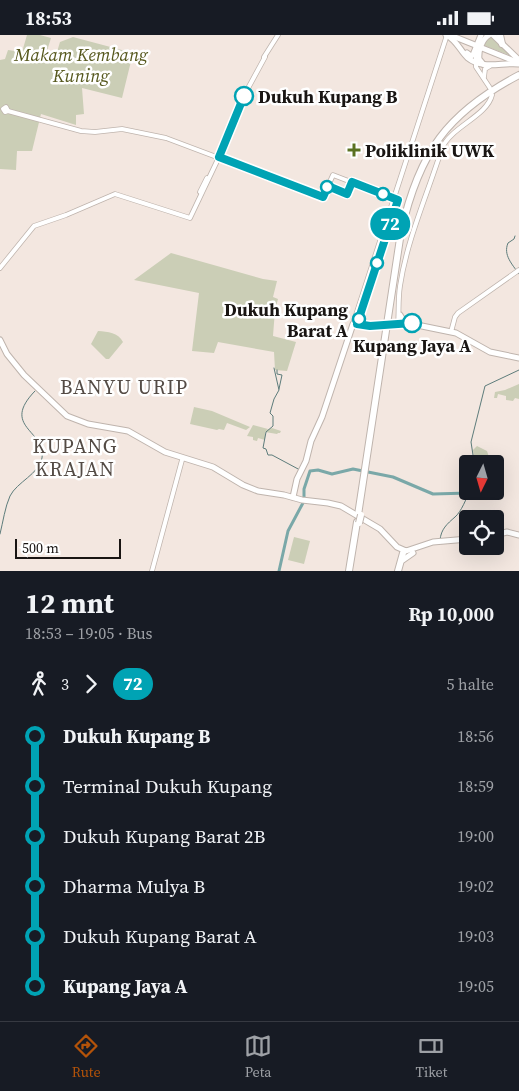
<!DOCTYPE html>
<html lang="id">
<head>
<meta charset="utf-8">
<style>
  :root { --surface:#171b24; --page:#20242c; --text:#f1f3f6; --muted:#9ea1a6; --line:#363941; --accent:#b45309 }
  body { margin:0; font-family:"Source Serif 4",serif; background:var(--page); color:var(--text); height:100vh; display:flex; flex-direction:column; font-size:19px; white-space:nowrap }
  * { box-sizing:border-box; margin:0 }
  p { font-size:16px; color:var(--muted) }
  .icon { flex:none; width:28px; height:28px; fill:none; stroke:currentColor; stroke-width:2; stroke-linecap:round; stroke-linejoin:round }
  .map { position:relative; height:536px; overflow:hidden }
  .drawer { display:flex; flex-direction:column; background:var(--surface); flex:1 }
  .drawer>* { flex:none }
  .badge { padding:0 10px; border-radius:16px; font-size:18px; line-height:32px }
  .needle { width:32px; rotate:185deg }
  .buttons { position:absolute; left:459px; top:420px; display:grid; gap:10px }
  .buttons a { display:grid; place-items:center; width:45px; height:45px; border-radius:5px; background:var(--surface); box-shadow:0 5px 20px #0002; font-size:25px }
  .scale { position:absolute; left:15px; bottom:12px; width:106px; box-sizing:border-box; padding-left:5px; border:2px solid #191513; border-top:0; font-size:14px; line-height:18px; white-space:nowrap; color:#191513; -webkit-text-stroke:4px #fff; paint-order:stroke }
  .map>.badge { position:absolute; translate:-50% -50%; box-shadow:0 0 0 2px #fff }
  .legs { display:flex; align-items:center; gap:8px; height:55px; padding:0 25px; font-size:16px }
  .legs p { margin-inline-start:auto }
  .head { display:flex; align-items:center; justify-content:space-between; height:85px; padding:0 25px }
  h1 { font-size:28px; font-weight:700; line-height:38px }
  ul { padding:0 25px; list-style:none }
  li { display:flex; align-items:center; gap:18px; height:50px; font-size:19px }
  li i { display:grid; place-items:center; width:8px; height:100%; margin:0 6px; background:currentColor }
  li i::after { content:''; width:12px; height:12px; margin:-6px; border:4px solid; border-radius:50%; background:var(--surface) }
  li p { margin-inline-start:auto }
  li:first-child i { background:linear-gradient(#0000 50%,currentColor 0) }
  li:last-child i { background:linear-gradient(currentColor 50%,#0000 0) }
  .status { display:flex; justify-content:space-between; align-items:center; height:35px; padding:0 25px; background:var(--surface); direction:ltr }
  .status svg { height:14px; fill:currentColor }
  .tabs { display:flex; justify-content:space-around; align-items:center; height:70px; border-top:1px solid var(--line); background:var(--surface); font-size:14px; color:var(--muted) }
  .tabs a { display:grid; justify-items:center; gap:2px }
  .tabs .current { color:var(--accent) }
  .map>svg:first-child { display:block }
  .green { fill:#cbceb6 }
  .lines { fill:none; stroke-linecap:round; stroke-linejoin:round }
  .stream { stroke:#5d7c7b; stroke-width:1 }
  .river { stroke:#7aa8a8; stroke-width:3 }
  .minor-casing { stroke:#bfb4ad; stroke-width:5.5 }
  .major-casing { stroke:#bfb4ad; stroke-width:7 }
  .highway-casing { stroke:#bfb4ad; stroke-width:8 }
  .minor { stroke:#fff; stroke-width:4 }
  .major { stroke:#fff; stroke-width:5 }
  .highway { stroke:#fff; stroke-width:6 }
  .major-bridge-casing { stroke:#bfb4ad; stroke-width:7; stroke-linecap:butt }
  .highway-bridge-casing { stroke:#bfb4ad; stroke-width:8; stroke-linecap:butt }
  .major-bridge { stroke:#fff; stroke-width:5 }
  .highway-bridge { stroke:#fff; stroke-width:6 }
  .line-1-casing { stroke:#fff; stroke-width:11 }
  .line-1 { stroke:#00a3b4; stroke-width:8 }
  .stop-1-dot { fill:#fff; stroke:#00a3b4; stroke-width:2.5 }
  .poi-dot { fill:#5b7223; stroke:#fff; stroke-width:2 }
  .labels { text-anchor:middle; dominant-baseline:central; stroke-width:5; stroke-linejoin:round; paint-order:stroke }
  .park-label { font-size:18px; font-style:italic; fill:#55571c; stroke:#fff }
  .stop-label { font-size:18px; font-weight:bold; fill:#191513; stroke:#fff; text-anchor:start }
  .poi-label { font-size:18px; font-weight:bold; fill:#191513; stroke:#fff; text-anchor:start }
  .quarter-label { font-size:20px; letter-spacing:1px; fill:#544b45; stroke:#fff }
</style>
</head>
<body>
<div class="status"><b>18:53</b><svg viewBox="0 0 49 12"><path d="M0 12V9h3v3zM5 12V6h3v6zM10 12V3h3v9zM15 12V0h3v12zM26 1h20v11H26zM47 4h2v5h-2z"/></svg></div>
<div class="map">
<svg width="519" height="536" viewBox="0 0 519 536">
  <rect width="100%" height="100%" fill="#f3e7e0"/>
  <g class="green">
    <path d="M27,0H40L51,3L46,19L54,27L60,7L73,2L133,18L122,63L82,53L84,79L76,80V90L41,79L32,116H17L16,135L0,134V25L5,24L8,15L22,17Z"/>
    <path d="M489,2L493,3L511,21L483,10Z"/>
    <path d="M171,218L263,244L277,246L273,262L278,264L275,275L273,301L296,307L287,336L275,335L274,317L218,307L214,318L192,316L199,258L134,245Z"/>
    <path d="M98,296C108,297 118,297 123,307L109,324H106L91,309Z"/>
    <path d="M519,349V364L515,363L513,366L506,365V361L498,359L497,363H494L495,357L505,355Z"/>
    <path d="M194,372L212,376L250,392L246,395L227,388L224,395L219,394L217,395L190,389Z"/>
    <path d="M253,390L268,394L266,395L272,393L281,396L280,398H278L277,399L265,397V405L258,403L257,406L253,405V402L247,401Z"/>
    <path d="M477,411L487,416L489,422L487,428L483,427L481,429L477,427V424L474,422L473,415Z"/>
    <path d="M294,502L310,506L304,529L288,525Z"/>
  </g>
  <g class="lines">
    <g class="stream">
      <path d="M515,201L514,204L508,208C503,220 512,229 519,239"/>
      <path d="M274,333L279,355L274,364L270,378L273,381V391L266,397L263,413L266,414L268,420H272L300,435"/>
      <path d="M277,335V339L282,340L279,354"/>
      <path d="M471,429L473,420L471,407L485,351L519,335"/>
      <path d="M0,499C3,487 5,472 10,461C17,447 39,439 42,423C46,395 0,392 35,356"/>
      <path d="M440,505C441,494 447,489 455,482C461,477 467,463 469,456"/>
    </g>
    <path class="river" d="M279,536L288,496L304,466V454L310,436L318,435L332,439L353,434L393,442L433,459L469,458"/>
    <g class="minor-casing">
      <g id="minor">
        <path d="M476,18V32L490,53"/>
        <path d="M264,22L278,0"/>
        <path d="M484,42L485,34L490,31"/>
        <path d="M6,72L8,76L5,77L3,74Z"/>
        <path d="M8,76L81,96L95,97L122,94L166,103L323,162L333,140L398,165L357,289"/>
        <path d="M328,151L347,159L351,147"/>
        <path d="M200,157L207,143"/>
        <path d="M0,233L34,191L66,180L115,159L190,183L219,122L240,68L265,22"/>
        <path d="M353,289L447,0"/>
        <path d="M398,290C399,277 398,264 400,251C407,204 428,158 442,113C451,92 487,81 492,60"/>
        <path d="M451,297L455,282L458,278L519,235"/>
        <path d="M152,536L182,425"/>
      </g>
    </g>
    <g class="major-casing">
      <g id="major">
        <path d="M446,0C457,5 460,16 468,23C483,35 502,27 519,29"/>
        <path d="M450,0L475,10"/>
        <path d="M493,0L519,25"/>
        <path d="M482,13L517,27"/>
        <path d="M467,18L471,21L473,20L481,0"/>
        <path d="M483,29L479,24C478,16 482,4 489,0"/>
        <path d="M400,280L404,287"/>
        <path d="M393,290H417L456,298L490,317L519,323"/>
        <path d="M0,305L7,319L24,340L67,381L88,389L128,396L165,417L213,432L243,450L258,456L284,460L302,465L328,468L341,471L380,494L397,512L406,516L433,507L468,504"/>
        <path d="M293,462L297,444L306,426L311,406L322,382L353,289L370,291H382"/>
        <path d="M495,500L507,497L519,500"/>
        <path d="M403,525L413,518"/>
      </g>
    </g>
    <g class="highway-casing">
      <g id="highway">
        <path d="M500,0L502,9"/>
        <path d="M358,480L401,197C419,117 447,78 519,40"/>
        <path d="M349,536L357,487"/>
        <path d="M398,536L403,518"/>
      </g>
    </g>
    <use href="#minor" class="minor"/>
    <use href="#major" class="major"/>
    <use href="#highway" class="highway"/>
    <g class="major-bridge-casing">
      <path id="major-bridge" d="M382,291L393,290"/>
    </g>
    <g class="highway-bridge-casing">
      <path id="highway-bridge" d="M359,488L361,480"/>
    </g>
    <use href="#major-bridge" class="major-bridge"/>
    <use href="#highway-bridge" class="highway-bridge"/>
  </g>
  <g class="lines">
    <g class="line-1-casing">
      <path id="line-1" d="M244,61L219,122L323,162L328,151L347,159L352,147L398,165L357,289L370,291L412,288"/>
    </g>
    <use href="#line-1" class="line-1"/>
  </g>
  <g class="stop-1-dot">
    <circle cx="244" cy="61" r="9"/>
    <circle cx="327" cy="152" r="6"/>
    <circle cx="383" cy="159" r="6"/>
    <circle cx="377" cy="228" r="6"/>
    <circle cx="359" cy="284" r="6"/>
    <circle cx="412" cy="288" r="9"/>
  </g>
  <path class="poi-dot" d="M351.5 107.5h5v5h5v5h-5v5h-5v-5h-5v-5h5z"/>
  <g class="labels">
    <g class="park-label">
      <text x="81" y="19">Makam Kembang<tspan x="81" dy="21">Kuning</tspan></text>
    </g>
    <g class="stop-label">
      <text x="258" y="61">Dukuh Kupang B</text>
      <text x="348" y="274" text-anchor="end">Dukuh Kupang<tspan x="348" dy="21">Barat A</tspan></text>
      <text x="412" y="310" text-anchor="middle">Kupang Jaya A</text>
    </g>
    <g class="poi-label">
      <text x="365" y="115">Poliklinik UWK</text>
    </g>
    <g class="quarter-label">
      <text x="124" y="352">BANYU URIP</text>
      <text x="75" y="411">KUPANG<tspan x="75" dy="23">KRAJAN</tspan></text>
    </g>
  </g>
</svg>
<div class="buttons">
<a><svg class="needle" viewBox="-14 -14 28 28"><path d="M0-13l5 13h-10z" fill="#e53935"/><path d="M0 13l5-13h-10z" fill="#9ea1a6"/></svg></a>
<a><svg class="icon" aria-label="locate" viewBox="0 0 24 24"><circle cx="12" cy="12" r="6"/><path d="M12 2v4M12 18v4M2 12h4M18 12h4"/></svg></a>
</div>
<div class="scale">500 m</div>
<b class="badge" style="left:390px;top:189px;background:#00a3b4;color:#fff">72</b>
</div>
<section class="drawer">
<div class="head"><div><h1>12 mnt</h1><p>18:53 – 19:05 · Bus</p></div><b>Rp 10,000</b></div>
<div class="legs"><svg class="icon" aria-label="walk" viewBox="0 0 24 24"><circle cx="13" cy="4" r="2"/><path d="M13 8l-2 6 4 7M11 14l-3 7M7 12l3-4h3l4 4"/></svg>3<svg class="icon" aria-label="forward" viewBox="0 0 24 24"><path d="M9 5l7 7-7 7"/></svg><b class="badge" style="background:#00a3b4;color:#fff">72</b><p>5 halte</p></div>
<ul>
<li><i style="color:#00a3b4"></i><b>Dukuh Kupang B</b><p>18:56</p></li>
<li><i style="color:#00a3b4"></i><span>Terminal Dukuh Kupang</span><p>18:59</p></li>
<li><i style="color:#00a3b4"></i><span>Dukuh Kupang Barat 2B</span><p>19:00</p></li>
<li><i style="color:#00a3b4"></i><span>Dharma Mulya B</span><p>19:02</p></li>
<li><i style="color:#00a3b4"></i><span>Dukuh Kupang Barat A</span><p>19:03</p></li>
<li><i style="color:#00a3b4"></i><b>Kupang Jaya A</b><p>19:05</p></li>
</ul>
</section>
<nav class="tabs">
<a class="current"><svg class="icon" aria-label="directions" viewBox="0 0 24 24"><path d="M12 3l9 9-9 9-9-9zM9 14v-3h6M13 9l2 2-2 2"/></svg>Rute</a>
<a><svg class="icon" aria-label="map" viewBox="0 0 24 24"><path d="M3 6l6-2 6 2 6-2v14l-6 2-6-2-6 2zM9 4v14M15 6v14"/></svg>Peta</a>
<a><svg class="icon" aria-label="tickets" viewBox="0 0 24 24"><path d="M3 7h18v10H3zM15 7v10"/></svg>Tiket</a>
</nav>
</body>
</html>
